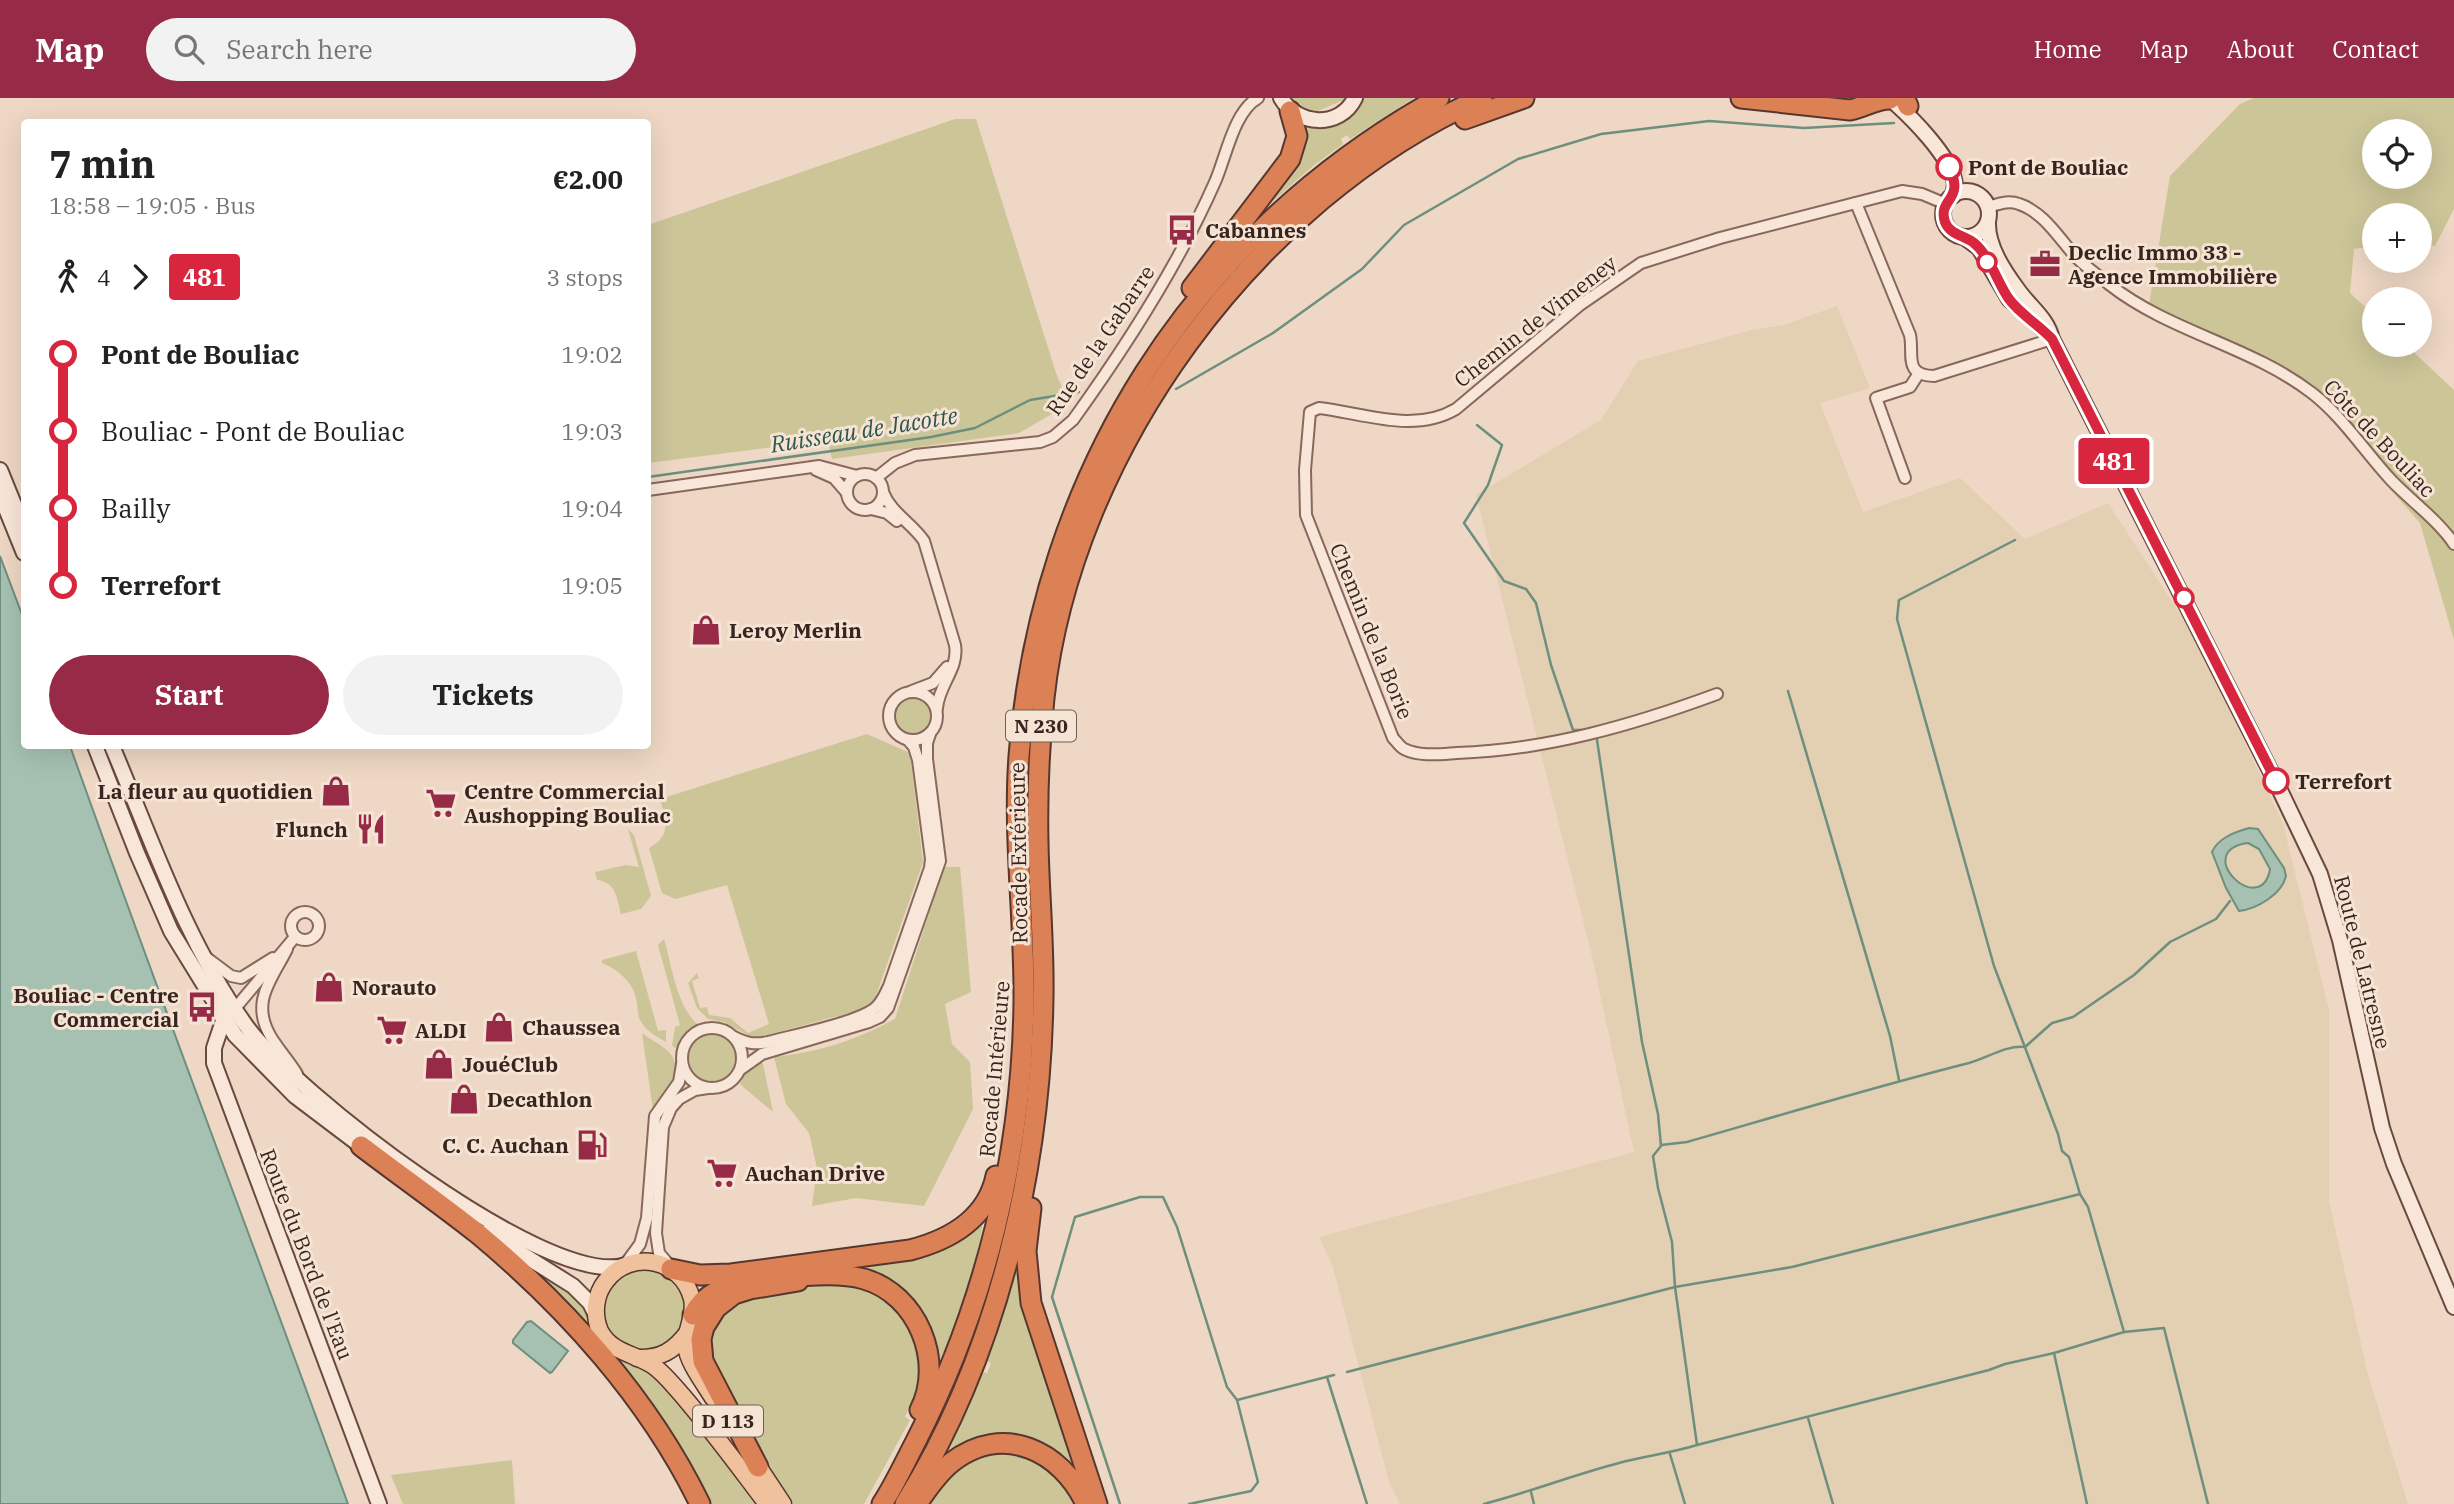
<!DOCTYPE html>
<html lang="en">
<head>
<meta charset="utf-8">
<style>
  :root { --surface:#fff; --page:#f2f2f2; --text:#222; --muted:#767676; --accent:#972b47 }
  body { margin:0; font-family:"IBM Plex Serif",serif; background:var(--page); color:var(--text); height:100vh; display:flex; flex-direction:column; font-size:26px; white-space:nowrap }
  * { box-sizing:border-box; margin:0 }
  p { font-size:23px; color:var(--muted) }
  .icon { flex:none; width:38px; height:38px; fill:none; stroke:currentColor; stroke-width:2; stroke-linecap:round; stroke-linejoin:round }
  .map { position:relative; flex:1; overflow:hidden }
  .drawer { position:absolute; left:21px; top:21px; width:630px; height:630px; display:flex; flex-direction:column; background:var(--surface); border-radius:7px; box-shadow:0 7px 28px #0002 }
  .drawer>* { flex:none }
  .badge { padding:0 14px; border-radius:5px; font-size:24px; line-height:46px }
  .fabs { position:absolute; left:2362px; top:21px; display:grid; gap:14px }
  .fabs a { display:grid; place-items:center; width:70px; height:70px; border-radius:50%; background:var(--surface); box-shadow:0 7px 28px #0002; font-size:35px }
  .map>.badge { position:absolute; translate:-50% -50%; box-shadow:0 0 0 4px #fff }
  .legs { display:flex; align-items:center; gap:10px; height:77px; padding:0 28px; font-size:23px }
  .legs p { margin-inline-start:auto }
  .headline { display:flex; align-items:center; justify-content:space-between; height:119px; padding:0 28px }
  h1 { font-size:38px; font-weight:800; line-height:52px }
  .button { display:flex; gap:14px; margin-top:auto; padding:14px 28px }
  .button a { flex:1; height:80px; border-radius:42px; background:var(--accent); color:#fff; font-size:28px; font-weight:800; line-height:80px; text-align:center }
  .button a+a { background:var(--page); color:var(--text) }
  ul { padding:0 28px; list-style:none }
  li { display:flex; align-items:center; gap:24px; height:77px; font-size:26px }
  li i { display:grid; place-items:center; width:10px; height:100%; margin:0 9px; background:currentColor }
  li i::after { content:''; width:18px; height:18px; margin:-9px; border:5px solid; border-radius:50%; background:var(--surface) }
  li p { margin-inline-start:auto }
  li:first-child i { background:linear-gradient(#0000 50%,currentColor 0) }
  li:last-child i { background:linear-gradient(currentColor 50%,#0000 0) }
  header { display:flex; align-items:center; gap:42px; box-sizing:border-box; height:98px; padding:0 35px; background:var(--accent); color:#fff }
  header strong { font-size:33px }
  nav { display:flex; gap:38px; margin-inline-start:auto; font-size:24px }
  .search { width:490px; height:63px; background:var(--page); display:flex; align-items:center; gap:18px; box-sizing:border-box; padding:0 24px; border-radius:38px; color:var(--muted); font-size:26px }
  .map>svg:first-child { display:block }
  .farmland { fill:#e3cfb2 }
  .green { fill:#ccc598; fill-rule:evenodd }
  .water { fill:#a6c1b2; stroke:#6d8f7e; stroke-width:2; fill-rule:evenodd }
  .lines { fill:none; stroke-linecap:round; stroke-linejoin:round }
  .stream { stroke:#6d8f7e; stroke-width:2.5 }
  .street-casing { stroke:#88685b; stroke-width:14 }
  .secondary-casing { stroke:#6a493e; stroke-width:18 }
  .primary-casing { stroke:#56372f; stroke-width:19 }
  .highway-casing { stroke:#56372f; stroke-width:23 }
  .street { stroke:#f8e6d8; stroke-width:10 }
  .secondary { stroke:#f8e6d8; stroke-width:14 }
  .primary { stroke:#f0c19d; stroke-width:16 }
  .highway { stroke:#dc8056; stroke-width:19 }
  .line-1-casing { stroke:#fff; stroke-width:16 }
  .line-1 { stroke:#d7263d; stroke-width:10 }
  .stop-1-dot { fill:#fff; stroke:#d7263d; stroke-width:3.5 }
  .labels { text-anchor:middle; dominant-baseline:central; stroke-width:6; stroke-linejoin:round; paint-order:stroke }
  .shield { fill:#f5e3d4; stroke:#715e55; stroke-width:2 }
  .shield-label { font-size:19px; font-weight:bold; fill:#38251f }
  .stop-label { font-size:21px; font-weight:bold; fill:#38251f; stroke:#f5e3d4; text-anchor:start }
  .poi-label { font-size:21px; font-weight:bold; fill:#38251f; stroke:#f5e3d4; text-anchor:start }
  .street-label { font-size:21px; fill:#38251f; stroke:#f5e3d4 }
  .water-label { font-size:23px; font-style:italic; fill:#2e584b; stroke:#f5e3d4 }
</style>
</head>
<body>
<header>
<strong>Map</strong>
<div class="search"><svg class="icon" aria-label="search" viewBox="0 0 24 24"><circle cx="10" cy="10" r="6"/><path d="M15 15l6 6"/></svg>Search here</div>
<nav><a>Home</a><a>Map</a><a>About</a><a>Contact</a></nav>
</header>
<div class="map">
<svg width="2454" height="1406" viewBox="0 0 2454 1406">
  <rect width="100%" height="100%" fill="#eed7c4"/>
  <path class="farmland" d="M1837,208L1870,290L1820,305L1863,414L1960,380L2025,441L2108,405L2197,542L2283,726L2329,912V1103L2368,1277L2408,1406H1400L1389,1384L1332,1166L1319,1139L1634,1054L1592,858L1476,397L1601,322L1638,263L1752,232L1784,227Z"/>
  <g class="green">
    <path d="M1288,0H1348L1311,16L1304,14Z"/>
    <path d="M1362,0H1414L1350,41L1347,37L1341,41L1343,46L1313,68L1253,121L1299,27L1321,29Z"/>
    <path d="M2254,0H2454V111L2435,148L2420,147V117H2375V148L2354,151L2350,195L2375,218V247H2406L2454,292V542L2420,425L2390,391L2364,337L2329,302L2316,292L2244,251L2149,207L2170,78L2240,6ZM2375,33H2420V79H2375Z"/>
    <path d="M955,21H976L1056,275L1069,306L1019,335L832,361L828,342L648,365V127Z"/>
    <circle cx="913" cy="618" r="19"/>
    <path d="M867,636L910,655L923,764L874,903L860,912L760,939L749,938L724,924L708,921L697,910L688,885L697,875L699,880L692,883L700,910L707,909L709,917L730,920L748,935L769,926L727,787L675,801L662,795L649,750C672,737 666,723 660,701Z"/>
    <path d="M628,731L634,737L651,798L641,811L621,816C617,800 616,784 597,782L595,774L626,767L639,769Z"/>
    <path d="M944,769H960L971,894L945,906L952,946L970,964L973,1011L924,1108L856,1100L812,1108L817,1070L809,1035L786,1006L774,959C816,955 857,942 895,921Z"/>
    <path d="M664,841C672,868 676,906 697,926L685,935L677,951L672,948L675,929L680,927L658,847Z"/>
    <path d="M636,853L658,933L666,932V944C657,939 645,932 640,922C637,916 638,907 636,900C633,884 617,871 602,865V862Z"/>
    <path d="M642,935C660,949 676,950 677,977L653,1012Z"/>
    <circle cx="712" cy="960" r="23"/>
    <path d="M760,963L763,966L773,1014L742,988L740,985L746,974Z"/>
    <path d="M984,1115C982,1152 954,1238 935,1271L925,1225L838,1169L871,1163Z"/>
    <path d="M506,1152L583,1203L615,1260L643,1268L651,1273L691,1317L758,1406H705Z"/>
    <path d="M1021,1158L1091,1406L1042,1349L947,1357L982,1274L987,1275L991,1265L987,1263L997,1238Z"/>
    <circle cx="644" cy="1212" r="40"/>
    <path d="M837,1186C887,1188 921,1223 923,1274C923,1286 916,1300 914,1312L909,1310L905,1319L910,1322L864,1406H793L764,1363L711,1272L709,1227L742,1198L807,1188Z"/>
    <path d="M1007,1352L1045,1365L1078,1406H924L967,1362Z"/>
    <path d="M512,1362L515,1406H403L391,1377Z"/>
  </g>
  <g class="water">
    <path d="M0,458L24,522V648H70C160,901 256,1153 348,1406H0Z"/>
    <path d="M2249,730L2258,731L2284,770L2286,778C2282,796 2257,811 2239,813L2226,790L2212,754C2218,740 2235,734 2249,730ZM2248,745L2259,751L2270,771C2261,822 2190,753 2248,745Z"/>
    <path d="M531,1223L568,1253L552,1274L550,1275L513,1245V1242L527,1224Z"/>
  </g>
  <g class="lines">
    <g class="stream">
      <path d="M1176,291L1273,235L1362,171L1404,127L1518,61L1601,36L1709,23L1804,30L1894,25"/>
      <path d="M1477,327L1502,347L1488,387L1464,425L1504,483L1526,491L1536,505L1551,567L1573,632H1585"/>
      <path d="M648,379L931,339L975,330L1030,302L1079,294"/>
      <path d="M2015,442L1899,502L1897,521L1994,868L2058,1036L2062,1053L2069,1059L2080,1096L2088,1109L2124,1234"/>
      <path d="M1788,593L1890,938L1899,982"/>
      <path d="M1661,1047L1687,1044C1781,1017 1874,989 1969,965C1987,960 2006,947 2025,949L2052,925L2073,919L2134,877L2170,844L2216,821L2230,803"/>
      <path d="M2054,1255L2087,1406"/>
      <path d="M1347,1274L1675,1189L1792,1169L2080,1096"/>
      <path d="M1327,1279L1367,1406"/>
      <path d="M1808,1320L1833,1406"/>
      <path d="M1697,1347L1989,1272L2005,1266L2054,1255L2124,1234L2164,1230L2208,1406"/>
      <path d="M1670,1356L1685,1406"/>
      <path d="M1531,1394L1534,1406"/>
      <path d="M1120,1406L1052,1199L1075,1119L1140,1099H1163L1177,1129L1227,1289L1237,1302"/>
      <path d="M1189,1406L1251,1393L1258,1384L1237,1302L1334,1277"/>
      <path d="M1484,1406C1530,1394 1573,1377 1619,1365C1645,1358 1671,1355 1697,1347L1675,1189L1672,1144L1658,1090L1653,1058L1661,1048L1658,1016L1642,944L1597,642"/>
    </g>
    <g class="street-casing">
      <g id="street">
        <path d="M1856,105L1910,237C1914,257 1903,277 1934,278L2052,241"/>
        <path d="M1988,109C1999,106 2008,102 2019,106C2044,114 2060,142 2077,160C2087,170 2099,178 2110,187C2170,234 2251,248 2312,295C2343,319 2364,353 2391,382C2410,402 2439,423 2454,446"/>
        <path d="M816,372L834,380L847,395"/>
        <circle cx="865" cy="394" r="18"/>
        <path d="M876,380L895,365L915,357L1040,344L1053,339L1073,322C1127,247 1178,168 1215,84C1226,59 1234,13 1258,0"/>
        <path d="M1905,380L1876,300L1910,289L1919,275"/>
        <path d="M648,392L819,368L857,378"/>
        <path d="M883,394C891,415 912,425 924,443L955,547C959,571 939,586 937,610"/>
        <path d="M871,411L887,415L897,423"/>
        <path d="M912,593L933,585L947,569"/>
        <circle cx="913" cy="618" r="24"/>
        <path d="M1717,596C1633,627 1547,652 1457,655C1441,656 1420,659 1404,651C1400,649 1397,644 1393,640L1306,417L1305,372L1310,314L1319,310C1363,315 1414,336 1456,311L1580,207L1641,165L1720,140L1902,93L1922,96L1946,106"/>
        <circle cx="305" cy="828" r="14"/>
        <path d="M287,851C271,883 250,904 271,939C279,952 289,963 297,976"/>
        <path d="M207,860L231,878L241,880L273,860"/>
        <path d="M232,914L295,839"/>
        <circle cx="712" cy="960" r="30"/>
        <path d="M734,939C746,945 754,947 768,944C794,937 855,925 874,911C882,905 885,896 889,888L930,770L931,761L918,662L914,649L908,642"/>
        <path d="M741,971L762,956L869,924L880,919L888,910L940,763L927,661V645L930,636"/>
        <path d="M626,1165L640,1146L647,1120L655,1018L679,984L682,966"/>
        <path d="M670,1168L659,1155L656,1135L663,1029L671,1010L679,1001L695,992L708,990"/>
      </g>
    </g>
    <g class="secondary-casing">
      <g id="secondary">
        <path d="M1281,0C1297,28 1340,31 1355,0"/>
        <path d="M1895,5C1914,22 1948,57 1954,81C1956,87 1954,92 1953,98"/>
        <circle cx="1966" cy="116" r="23"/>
        <path d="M1988,124C1987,148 2004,173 2018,192C2030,209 2047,220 2052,241L2277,686L2320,776L2340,842L2382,1030L2394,1066L2454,1209"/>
        <path d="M1964,139L1979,150L2009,201L2044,232"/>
        <path d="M0,372L24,431"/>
        <path d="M0,396L24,455"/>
        <path d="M95,648L137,755L171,833L235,937L295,998L369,1054"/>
        <path d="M112,648C152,742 186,845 247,929C295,994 542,1187 623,1168"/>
        <path d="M224,920L214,950V965L379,1406"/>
        <path d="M487,1134L573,1188L590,1205L596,1217"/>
      </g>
    </g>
    <g class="primary-casing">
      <g id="primary">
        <path d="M637,1260C660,1261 674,1253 688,1234"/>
        <path d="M713,1300C704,1285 688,1265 686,1248C685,1231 696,1218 692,1201C682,1161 631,1150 606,1183C595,1196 593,1217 600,1233C612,1255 633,1255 652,1267C663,1274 673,1287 682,1297C712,1332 739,1369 767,1406"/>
        <path d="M752,1359L783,1406"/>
      </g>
    </g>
    <g class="highway-casing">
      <g id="highway">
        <path d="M1741,0L1850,12C1864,9 1876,1 1890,1"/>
        <path d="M1904,0L1908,8"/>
        <path d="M1465,21L1524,0"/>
        <path d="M1192,190L1290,61L1297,38L1290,13"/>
        <path d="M361,1048C399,1077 439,1105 477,1135C566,1209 649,1301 700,1406"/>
        <path d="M1031,1110L1026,1153L1031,1205L1097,1406"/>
        <path d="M671,1171L700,1177L731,1176L910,1152C949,1142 987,1121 996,1078"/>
        <path d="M783,1180C807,1177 839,1174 864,1181C917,1196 945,1263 920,1312"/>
        <path d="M693,1217C705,1194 725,1188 750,1184"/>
        <path d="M758,1369L703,1263L701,1241L704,1229L716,1210L734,1196L750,1191L798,1183"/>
        <path d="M882,1406C895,1386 905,1364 916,1343C985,1208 1022,1057 1024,905C1025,823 1013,740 1019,658C1041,377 1192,137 1439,0"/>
        <path d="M905,1406C997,1258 1041,1072 1043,898C1044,847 1039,796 1038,745C1037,697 1039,649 1044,600C1071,353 1254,102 1482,0"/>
        <path d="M917,1406C927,1391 938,1375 952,1364C1003,1325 1061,1352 1086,1406"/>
      </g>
    </g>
    <use href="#street" class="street"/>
    <use href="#secondary" class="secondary"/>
    <use href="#primary" class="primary"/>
    <use href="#highway" class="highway"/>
  </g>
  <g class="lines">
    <g class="line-1-casing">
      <path id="line-1" d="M1949,69C1966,103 1937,100 1945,124C1950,137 1964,137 1974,145C1990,158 1997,184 2009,201C2020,216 2039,227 2052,241L2276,683"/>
    </g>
    <use href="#line-1" class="line-1"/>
  </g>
  <defs>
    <g id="bus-bare" transform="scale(2.415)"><path d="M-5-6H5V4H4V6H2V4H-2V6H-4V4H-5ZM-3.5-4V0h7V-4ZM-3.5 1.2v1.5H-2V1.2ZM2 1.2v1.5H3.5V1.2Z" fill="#972b47" stroke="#f5e3d4" stroke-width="2.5" paint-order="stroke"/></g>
    <g id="office-bare" transform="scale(2.415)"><path d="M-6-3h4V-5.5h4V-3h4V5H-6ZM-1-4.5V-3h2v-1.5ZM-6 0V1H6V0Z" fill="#972b47" stroke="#f5e3d4" stroke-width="2.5" paint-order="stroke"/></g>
    <g id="shop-bare" transform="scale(2.415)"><path d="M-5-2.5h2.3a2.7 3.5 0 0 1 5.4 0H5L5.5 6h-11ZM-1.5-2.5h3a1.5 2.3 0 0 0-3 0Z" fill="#972b47" stroke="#f5e3d4" stroke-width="2.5" paint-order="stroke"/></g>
    <g id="supermarket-bare" transform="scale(2.415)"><path d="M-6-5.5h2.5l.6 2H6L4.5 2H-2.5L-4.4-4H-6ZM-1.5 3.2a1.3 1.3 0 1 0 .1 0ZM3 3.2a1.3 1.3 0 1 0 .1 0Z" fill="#972b47" stroke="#f5e3d4" stroke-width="2.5" paint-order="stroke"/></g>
    <g id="restaurant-bare" transform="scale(2.415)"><path d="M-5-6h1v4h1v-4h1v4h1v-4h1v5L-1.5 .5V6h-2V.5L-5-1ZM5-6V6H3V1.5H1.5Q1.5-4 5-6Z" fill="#972b47" stroke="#f5e3d4" stroke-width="2.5" paint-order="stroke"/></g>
    <g id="fuel-bare" transform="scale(2.415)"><path d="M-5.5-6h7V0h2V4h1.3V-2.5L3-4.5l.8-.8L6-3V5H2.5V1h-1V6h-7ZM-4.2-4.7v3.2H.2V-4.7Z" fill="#972b47" stroke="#f5e3d4" stroke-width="2.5" paint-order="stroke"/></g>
  </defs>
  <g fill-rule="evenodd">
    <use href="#bus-bare" x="1182" y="132"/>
    <use href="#office-bare" x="2045" y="166"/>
    <use href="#shop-bare" x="706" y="532"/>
    <use href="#shop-bare" x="336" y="693"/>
    <use href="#supermarket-bare" x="441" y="705"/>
    <use href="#restaurant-bare" x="371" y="731"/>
    <use href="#shop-bare" x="329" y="889"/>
    <use href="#bus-bare" x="202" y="909"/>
    <use href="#shop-bare" x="499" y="929"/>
    <use href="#supermarket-bare" x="392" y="932"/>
    <use href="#shop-bare" x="439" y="966"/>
    <use href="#shop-bare" x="464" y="1001"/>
    <use href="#fuel-bare" x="592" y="1047"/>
    <use href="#supermarket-bare" x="722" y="1075"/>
  </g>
  <g class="stop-1-dot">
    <circle cx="1949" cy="69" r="12"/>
    <circle cx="1987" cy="164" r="9"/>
    <circle cx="2184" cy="500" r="9"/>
    <circle cx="2276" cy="683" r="12"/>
  </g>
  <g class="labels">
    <g class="shield">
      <rect x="1006" y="612.5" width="70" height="31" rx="5"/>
      <rect x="693" y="1307.5" width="70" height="31" rx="5"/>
    </g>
    <g class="shield-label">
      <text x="1041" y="628">N 230</text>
      <text x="728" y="1323">D 113</text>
    </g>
    <g class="stop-label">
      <text x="1968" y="69">Pont de Bouliac</text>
      <text x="2295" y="683">Terrefort</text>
    </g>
    <g class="poi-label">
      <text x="1205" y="132">Cabannes</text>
      <text x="2068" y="154">Declic Immo 33 -<tspan x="2068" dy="24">Agence Immobilière</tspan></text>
      <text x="729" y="532">Leroy Merlin</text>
      <text x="313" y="693" text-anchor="end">La fleur au quotidien</text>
      <text x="464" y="693">Centre Commercial<tspan x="464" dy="24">Aushopping Bouliac</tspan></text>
      <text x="348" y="731" text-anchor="end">Flunch</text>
      <text x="352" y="889">Norauto</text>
      <text x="179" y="897" text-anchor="end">Bouliac - Centre<tspan x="179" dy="24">Commercial</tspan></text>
      <text x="522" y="929">Chaussea</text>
      <text x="415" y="932">ALDI</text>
      <text x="462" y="966">JouéClub</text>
      <text x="487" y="1001">Decathlon</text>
      <text x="569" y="1047" text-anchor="end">C. C. Auchan</text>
      <text x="745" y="1075">Auchan Drive</text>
    </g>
    <g class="street-label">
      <text transform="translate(1535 223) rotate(-38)">Chemin de Vimeney</text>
      <text transform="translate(1100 242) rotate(-56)">Rue de la Gabarre</text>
      <text transform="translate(2380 340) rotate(47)">Côte de Bouliac</text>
      <text transform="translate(1372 533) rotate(68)">Chemin de la Borie</text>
      <text transform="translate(1018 755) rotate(-91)">Rocade Extérieure</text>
      <text transform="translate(2363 864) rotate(76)">Route de Latresne</text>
      <text transform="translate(994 971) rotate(-85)">Rocade Intérieure</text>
      <text transform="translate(307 1156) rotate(69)">Route du Bord de l'Eau</text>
    </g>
    <g class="water-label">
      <text transform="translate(864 331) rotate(-9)">Ruisseau de Jacotte</text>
    </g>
  </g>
</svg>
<div class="fabs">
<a><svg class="icon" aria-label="locate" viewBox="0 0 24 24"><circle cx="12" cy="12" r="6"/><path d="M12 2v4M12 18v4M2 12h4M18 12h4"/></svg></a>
<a>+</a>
<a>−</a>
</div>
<b class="badge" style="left:2114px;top:363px;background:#d7263d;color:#fff">481</b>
<section class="drawer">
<div class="headline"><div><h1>7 min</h1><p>18:58 – 19:05 · Bus</p></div><b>€2.00</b></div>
<div class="legs"><svg class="icon" aria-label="walk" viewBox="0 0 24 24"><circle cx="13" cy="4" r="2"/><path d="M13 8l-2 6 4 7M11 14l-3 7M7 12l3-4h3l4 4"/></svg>4<svg class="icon" aria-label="forward" viewBox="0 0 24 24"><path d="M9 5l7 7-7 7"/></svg><b class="badge" style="background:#d7263d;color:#fff">481</b><p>3 stops</p></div>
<ul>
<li><i style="color:#d7263d"></i><b>Pont de Bouliac</b><p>19:02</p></li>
<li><i style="color:#d7263d"></i><span>Bouliac - Pont de Bouliac</span><p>19:03</p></li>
<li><i style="color:#d7263d"></i><span>Bailly</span><p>19:04</p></li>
<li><i style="color:#d7263d"></i><b>Terrefort</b><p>19:05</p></li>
</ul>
<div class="button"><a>Start</a><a>Tickets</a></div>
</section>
</div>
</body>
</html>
